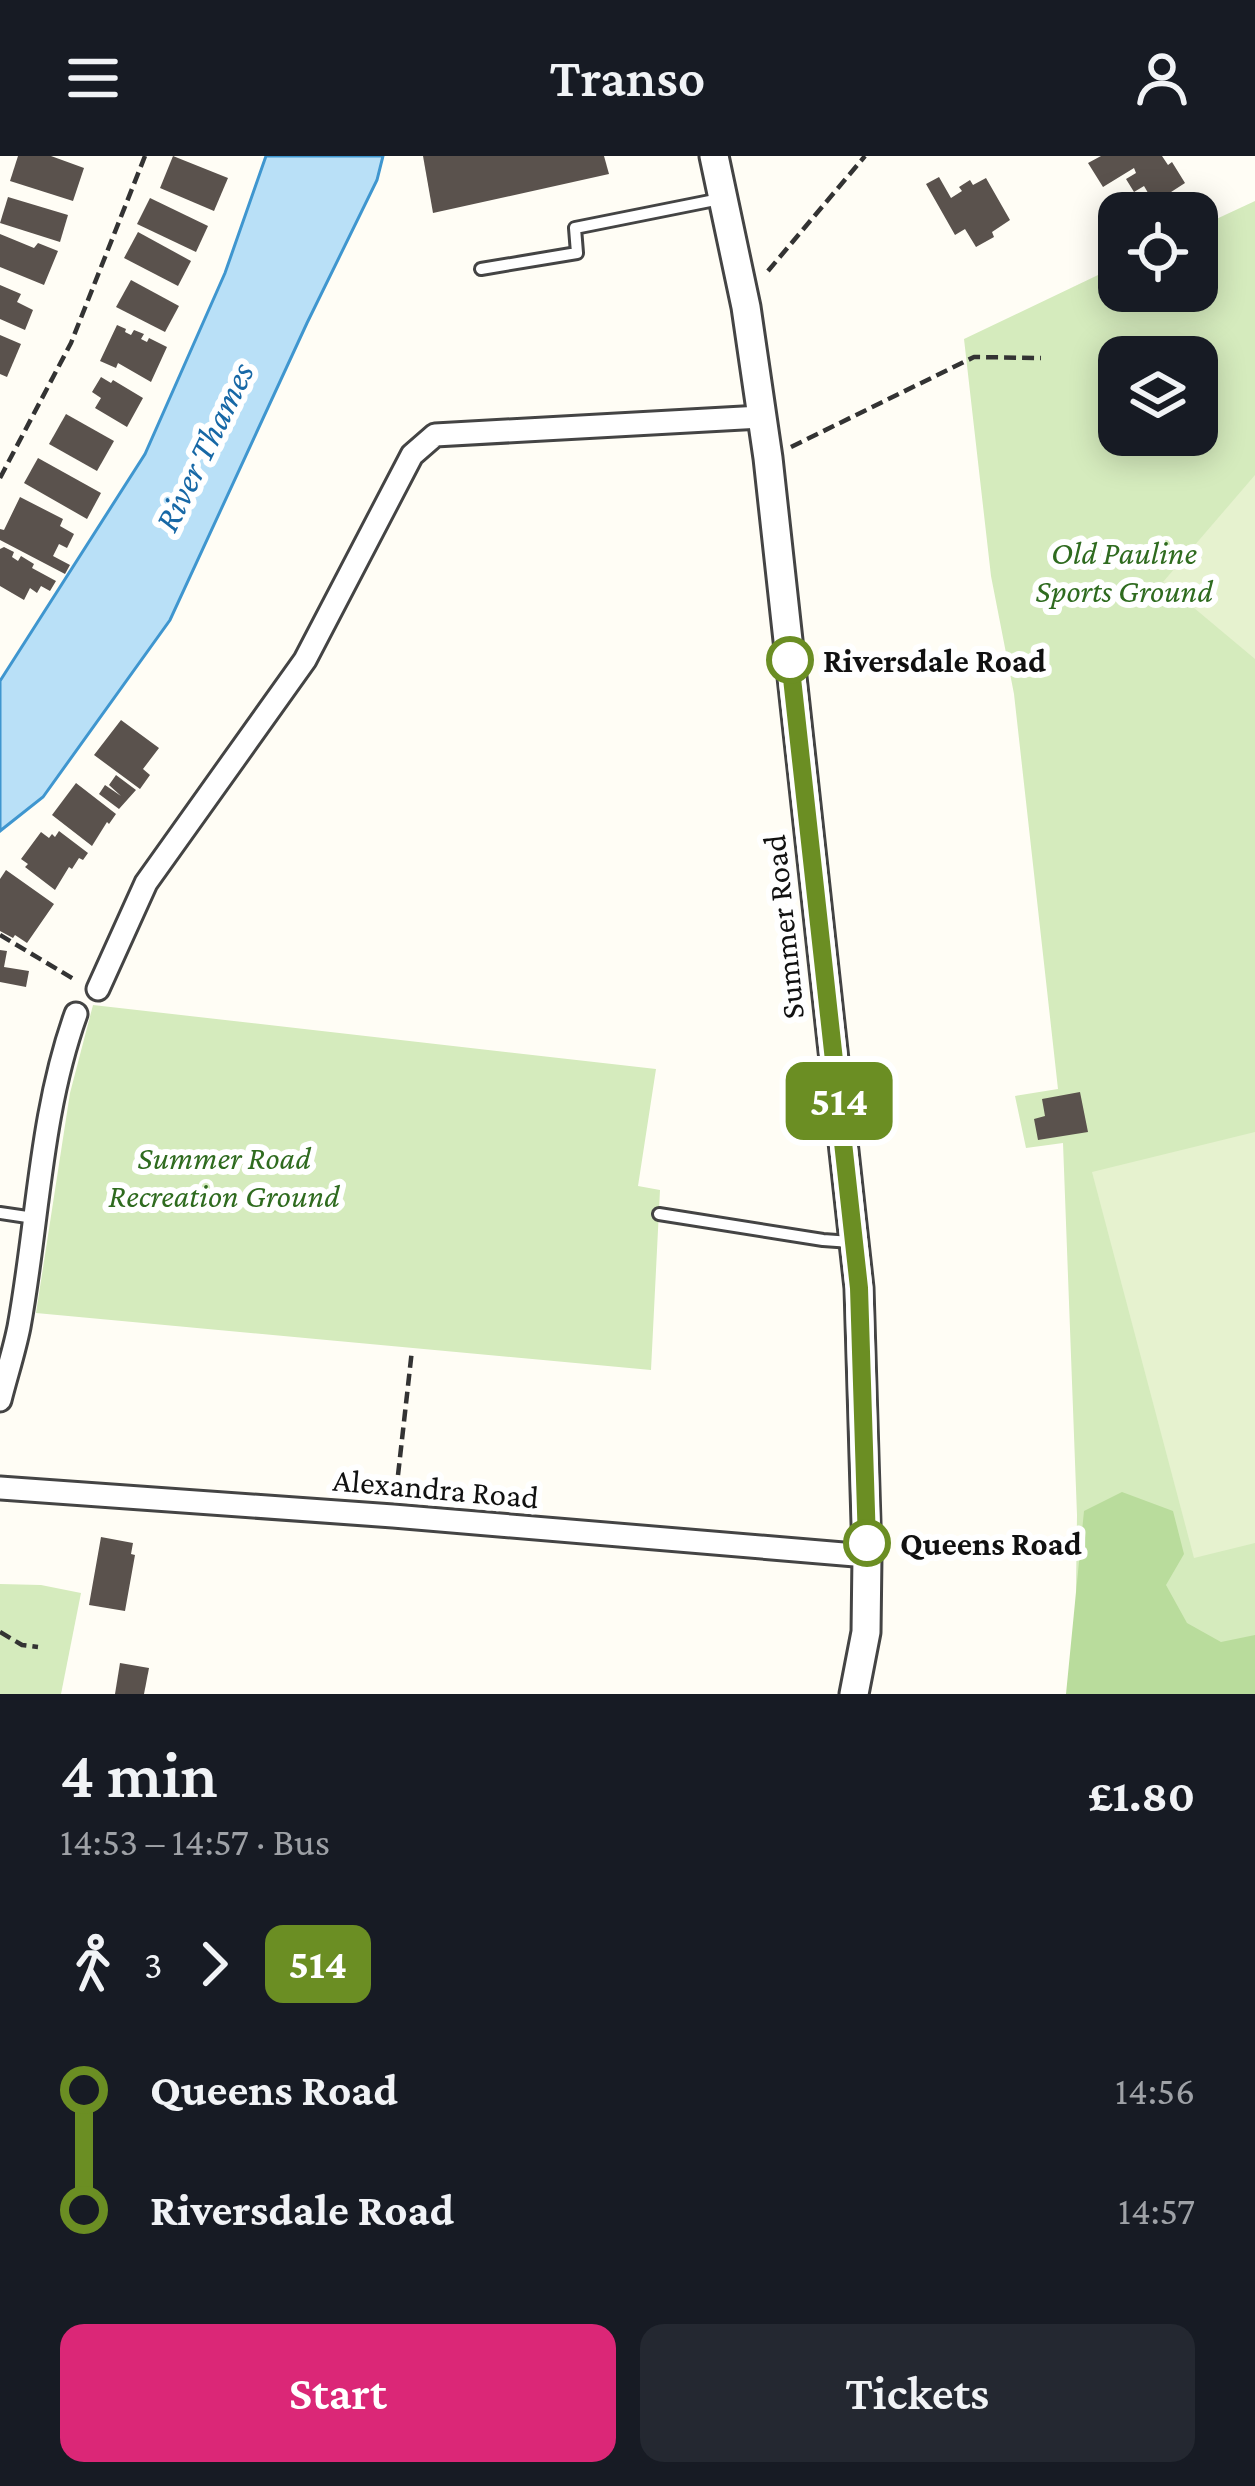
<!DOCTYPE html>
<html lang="en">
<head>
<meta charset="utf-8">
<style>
  :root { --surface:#171b24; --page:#242831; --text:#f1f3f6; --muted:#9ea1a6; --accent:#db2777 }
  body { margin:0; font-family:"Crimson Pro",serif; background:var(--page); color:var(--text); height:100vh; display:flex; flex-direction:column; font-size:45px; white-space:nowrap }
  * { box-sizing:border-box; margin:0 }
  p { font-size:39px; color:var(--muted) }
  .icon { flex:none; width:66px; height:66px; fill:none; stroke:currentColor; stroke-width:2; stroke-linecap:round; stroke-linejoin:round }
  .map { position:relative; height:1538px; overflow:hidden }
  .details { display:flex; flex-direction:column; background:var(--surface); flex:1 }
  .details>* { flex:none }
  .badge { padding:0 24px; border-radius:18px; font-size:42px; line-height:78px }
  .controls { position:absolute; left:1098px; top:36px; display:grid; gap:24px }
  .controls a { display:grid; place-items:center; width:120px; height:120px; border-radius:24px; background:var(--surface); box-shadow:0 6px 30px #0003; font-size:60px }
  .map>.badge { position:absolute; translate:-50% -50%; box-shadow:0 0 0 6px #fff }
  .legs { display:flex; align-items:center; gap:18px; height:132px; padding:0 60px; font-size:39px }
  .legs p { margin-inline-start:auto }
  .head { display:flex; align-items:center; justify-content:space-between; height:204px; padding:0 60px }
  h1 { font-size:66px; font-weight:600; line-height:90px }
  .primary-button { display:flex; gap:24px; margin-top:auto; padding:24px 60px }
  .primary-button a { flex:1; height:138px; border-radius:24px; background:var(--accent); color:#fff; font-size:48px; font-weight:600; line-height:138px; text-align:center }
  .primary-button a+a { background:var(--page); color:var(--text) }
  ul { padding:0 60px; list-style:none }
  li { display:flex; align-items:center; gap:42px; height:120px; font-size:45px }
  li i { display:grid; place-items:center; width:18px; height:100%; margin:0 15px; background:currentColor }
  li i::after { content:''; width:30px; height:30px; margin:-15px; border:9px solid; border-radius:50%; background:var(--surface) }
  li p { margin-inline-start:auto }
  li:first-child i { background:linear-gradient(#0000 50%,currentColor 0) }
  li:last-child i { background:linear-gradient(currentColor 50%,#0000 0) }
  header { display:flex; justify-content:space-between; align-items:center; height:156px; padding:0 60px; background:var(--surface); font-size:54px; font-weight:600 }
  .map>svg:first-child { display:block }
  .green { fill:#d5ebbd; fill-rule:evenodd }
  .forest { fill:#b9dc9c }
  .pitch { fill:#e6f2cf }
  .water { fill:#b9e0f7; stroke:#3f96cf; stroke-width:3 }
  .building { fill:#5a524d }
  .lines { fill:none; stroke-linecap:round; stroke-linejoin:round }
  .service-casing { stroke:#444; stroke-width:16 }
  .minor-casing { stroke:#444; stroke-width:27 }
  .tertiary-casing { stroke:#444; stroke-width:33 }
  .path { stroke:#333; stroke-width:4.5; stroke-dasharray:12 6; stroke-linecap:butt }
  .service { stroke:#fff; stroke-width:10 }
  .minor { stroke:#fff; stroke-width:21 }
  .tertiary { stroke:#fff; stroke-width:27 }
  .line-1-casing { stroke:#fff; stroke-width:27 }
  .line-1 { stroke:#6b8e23; stroke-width:18 }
  .stop-1-dot { fill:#fff; stroke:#6b8e23; stroke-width:6 }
  .labels { text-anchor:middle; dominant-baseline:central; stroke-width:12; stroke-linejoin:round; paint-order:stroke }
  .park-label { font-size:33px; font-style:italic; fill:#2f6b1f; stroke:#fff }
  .stop-label { font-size:33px; font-weight:bold; fill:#111; stroke:#fff; text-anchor:start }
  .street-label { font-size:33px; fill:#111; stroke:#fff }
  .water-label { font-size:36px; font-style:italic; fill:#1768a6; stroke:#fff }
</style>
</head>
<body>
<header><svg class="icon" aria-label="menu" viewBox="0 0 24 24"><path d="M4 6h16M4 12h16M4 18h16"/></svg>Transo<svg class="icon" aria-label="person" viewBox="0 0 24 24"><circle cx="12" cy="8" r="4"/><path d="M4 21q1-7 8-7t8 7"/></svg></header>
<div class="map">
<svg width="1255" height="1538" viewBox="0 0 1255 1538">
  <rect width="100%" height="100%" fill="#fffdf5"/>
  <g class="green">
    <path d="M1255,45V1538L1075,1508L1077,1359L1063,987L1026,992L1015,940L1058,933L1014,538L991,420L964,183L1119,109V135H1197V72ZM1119,201H1197V279H1119Z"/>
    <path d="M93,849L656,913L638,1030L660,1034L651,1214L36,1157L70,937Z"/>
    <path d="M0,1428L41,1429L81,1437L61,1538H0Z"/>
  </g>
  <path class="forest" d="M1122,1336L1173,1355L1184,1398L1166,1429L1187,1467L1221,1486L1255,1479V1538H1066L1084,1355Z"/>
  <g class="pitch">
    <path d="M1255,319V503L1163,426Z"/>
    <path d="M1255,976V1387L1194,1402L1092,1016Z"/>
  </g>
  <path class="water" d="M266,0H383L377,24L307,167L170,464L43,641L0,675V525L145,298L225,117Z"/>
  <g class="building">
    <path d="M18,0H51L84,12L73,45L10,25Z"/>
    <path d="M173,0L228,22L214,55L160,32Z"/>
    <path d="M423,0H604L609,18L433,57Z"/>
    <path d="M1101,0H1162L1168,9L1172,6L1185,27L1154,47L1144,30L1134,36L1126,23L1136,17L1134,12L1103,31L1088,7Z"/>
    <path d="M939,21L951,42L962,35L959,31L970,24L973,29L986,22L1010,64L992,76L994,81L976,91L965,73L955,79L926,28Z"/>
    <path d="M8,41L68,59L60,86L0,67Z"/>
    <path d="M150,42L208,70L196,96L137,68Z"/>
    <path d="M138,76L191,105L178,130L124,102Z"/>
    <path d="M0,78L34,92L38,87L58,95L44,129L0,111Z"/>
    <path d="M131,124L179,150L165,176L116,151Z"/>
    <path d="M0,129L21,138L17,146L33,154L25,174L0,163Z"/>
    <path d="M117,169L126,173L125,176L131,179L134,174L144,178L141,183L147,186L149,182L167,191L151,226L118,207L116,212L100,205Z"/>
    <path d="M0,179L21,188L7,221L0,218Z"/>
    <path d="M101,221L111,227L113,224L143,242L127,271L95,252L101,242L92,236Z"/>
    <path d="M66,258L114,285L97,315L49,288Z"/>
    <path d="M38,302L101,337L87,363L24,327Z"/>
    <path d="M20,341L63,363L60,370L74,378L67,392L59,388L53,400L70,409L65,418L0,384V373L4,374Z"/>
    <path d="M4,391L14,396L12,401L18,405L21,400L34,408L32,412L56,425L50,435L41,430L37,437L30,432L24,444L0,430V393Z"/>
    <path d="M121,564L159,592L143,613L150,619L140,633L94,599Z"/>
    <path d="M116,619L136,634L119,653L99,638L105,629L121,640L109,629Z"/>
    <path d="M76,627L116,658L109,668L107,666L92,690L52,659Z"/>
    <path d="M59,675L88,697L83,704L79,702L72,713L69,711L55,734L25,711L28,708L21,703L41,676L49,682L52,678L55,681Z"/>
    <path d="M6,714L54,748L27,787L15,779L13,782L0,775V723Z"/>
    <path d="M0,794L7,795L4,811L29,815L26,831L0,826Z"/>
    <path d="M1080,936L1088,976L1038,984L1034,963L1045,960L1042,943Z"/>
    <path d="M101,1381L133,1387L131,1398L135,1399L125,1455L89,1449Z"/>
    <path d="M120,1507L149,1512L144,1538H115Z"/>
  </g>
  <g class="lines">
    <g class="service-casing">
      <g id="service">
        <path d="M481,113L577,97L575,72L720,43"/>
        <path d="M0,1057L34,1062"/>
        <path d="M659,1058L823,1084L851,1086"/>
      </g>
    </g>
    <g class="minor-casing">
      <g id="minor">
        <path d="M98,833L146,727L305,504L412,299L435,279L761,261"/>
        <path d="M0,1244C6,1220 14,1196 19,1171C38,1067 40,958 76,858"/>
        <path d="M0,1332L393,1360L867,1400"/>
      </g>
    </g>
    <g class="tertiary-casing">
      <path id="tertiary" d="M714,0L746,151L768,302L859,1132L867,1400L866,1476L854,1538"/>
    </g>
    <g class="path">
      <path d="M768,115L865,0"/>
      <path d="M791,291L974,201L1041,202"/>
      <path d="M0,322L71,187L145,0"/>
      <path d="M0,779L77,825"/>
      <path d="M396,1337L412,1194"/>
      <path d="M0,1476L22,1489L38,1491"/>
    </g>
    <use href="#service" class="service"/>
    <use href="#minor" class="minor"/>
    <use href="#tertiary" class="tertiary"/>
  </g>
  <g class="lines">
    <g class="line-1-casing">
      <path id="line-1" d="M790,504L859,1132L867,1387"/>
    </g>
    <use href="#line-1" class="line-1"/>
  </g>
  <g class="stop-1-dot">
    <circle cx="790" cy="504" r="21"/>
    <circle cx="867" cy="1387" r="21"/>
  </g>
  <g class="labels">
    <g class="park-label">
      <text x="1124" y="396">Old Pauline<tspan x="1124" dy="38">Sports Ground</tspan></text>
      <text x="224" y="1001">Summer Road<tspan x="224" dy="38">Recreation Ground</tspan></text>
    </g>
    <g class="stop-label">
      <text x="823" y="504">Riversdale Road</text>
      <text x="900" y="1387">Queens Road</text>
    </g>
    <g class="street-label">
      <text transform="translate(783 771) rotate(-96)">Summer Road</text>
      <text transform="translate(436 1332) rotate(5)">Alexandra Road</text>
    </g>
    <g class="water-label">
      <text transform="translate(204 291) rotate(-64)">River Thames</text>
    </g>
  </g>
</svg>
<div class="controls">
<a><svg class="icon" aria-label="locate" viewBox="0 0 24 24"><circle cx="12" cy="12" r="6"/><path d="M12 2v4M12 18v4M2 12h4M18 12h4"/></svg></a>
<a><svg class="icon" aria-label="layers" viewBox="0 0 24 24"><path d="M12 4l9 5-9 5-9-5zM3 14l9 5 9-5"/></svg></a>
</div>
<b class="badge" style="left:839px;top:945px;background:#6b8e23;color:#fff">514</b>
</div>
<section class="details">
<div class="head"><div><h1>4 min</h1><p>14:53 – 14:57 · Bus</p></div><b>£1.80</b></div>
<div class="legs"><svg class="icon" aria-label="walk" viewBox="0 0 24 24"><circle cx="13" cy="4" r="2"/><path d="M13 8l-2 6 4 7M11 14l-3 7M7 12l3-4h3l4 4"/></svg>3<svg class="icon" aria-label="forward" viewBox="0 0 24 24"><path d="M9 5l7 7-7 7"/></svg><b class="badge" style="background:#6b8e23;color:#fff">514</b></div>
<ul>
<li><i style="color:#6b8e23"></i><b>Queens Road</b><p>14:56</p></li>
<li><i style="color:#6b8e23"></i><b>Riversdale Road</b><p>14:57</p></li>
</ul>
<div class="primary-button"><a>Start</a><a>Tickets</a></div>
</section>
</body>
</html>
